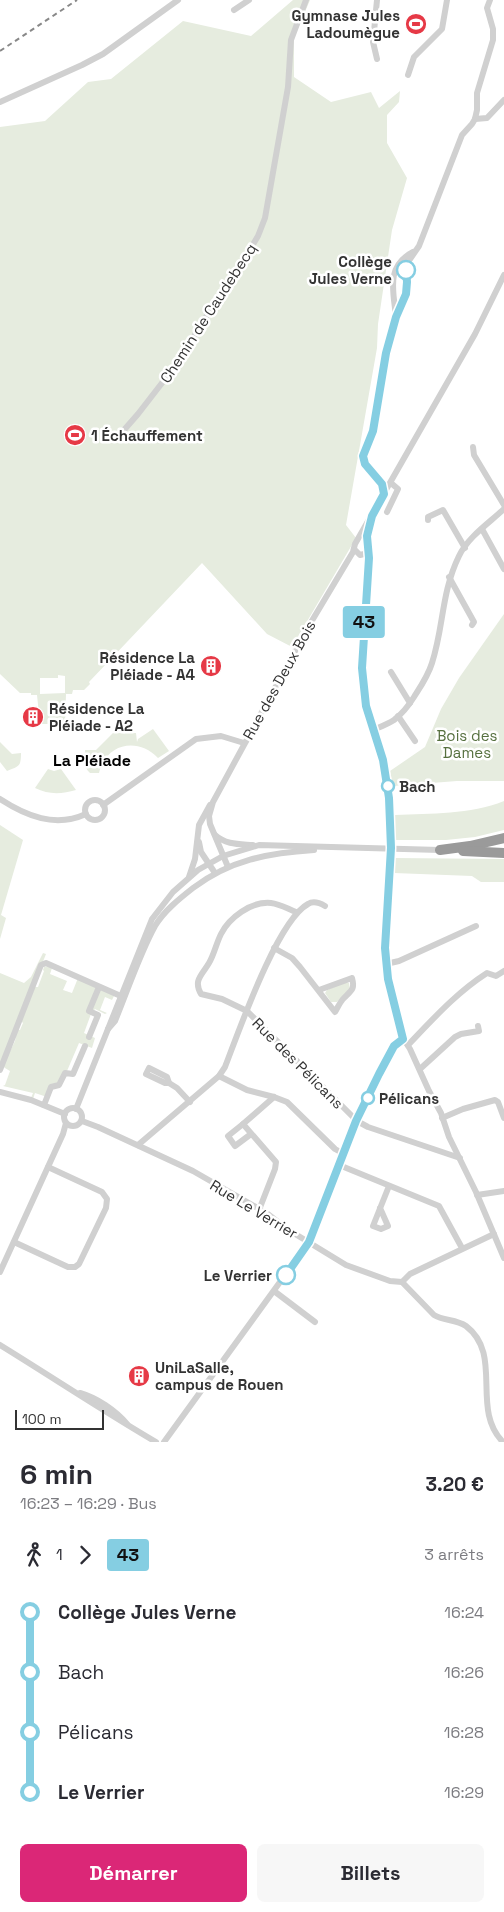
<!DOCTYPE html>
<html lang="fr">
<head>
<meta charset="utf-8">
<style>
  :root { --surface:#fff; --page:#f7f7f7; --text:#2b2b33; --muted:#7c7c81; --accent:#db2777 }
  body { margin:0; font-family:"Space Grotesk",sans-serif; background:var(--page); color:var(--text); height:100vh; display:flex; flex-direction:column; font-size:19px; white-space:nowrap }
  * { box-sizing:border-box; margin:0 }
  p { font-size:16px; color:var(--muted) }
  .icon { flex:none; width:28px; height:28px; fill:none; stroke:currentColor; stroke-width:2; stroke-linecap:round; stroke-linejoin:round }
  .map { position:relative; height:1442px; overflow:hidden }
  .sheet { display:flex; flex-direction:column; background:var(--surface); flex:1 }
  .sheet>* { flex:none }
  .badge { padding:0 10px; border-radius:4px; font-size:18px; line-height:32px }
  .scale { position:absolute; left:15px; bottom:12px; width:89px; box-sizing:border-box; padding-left:5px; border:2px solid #333; border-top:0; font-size:14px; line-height:18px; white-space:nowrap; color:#333; -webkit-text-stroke:4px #fff; paint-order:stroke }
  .map>.badge { position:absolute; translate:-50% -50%; box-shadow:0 0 0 2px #fff }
  .legs { display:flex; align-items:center; gap:8px; height:55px; padding:0 20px; font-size:16px }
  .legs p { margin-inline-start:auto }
  .summary { display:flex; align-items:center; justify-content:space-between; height:85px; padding:0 20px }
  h1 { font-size:28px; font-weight:700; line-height:38px }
  .action { display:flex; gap:10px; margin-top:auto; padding:10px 20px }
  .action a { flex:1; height:58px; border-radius:8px; background:var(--accent); color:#fff; font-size:20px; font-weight:700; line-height:58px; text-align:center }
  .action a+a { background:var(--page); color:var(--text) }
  ul { padding:0 20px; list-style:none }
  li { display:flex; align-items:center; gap:18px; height:60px; font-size:19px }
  li i { display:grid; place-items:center; width:8px; height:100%; margin:0 6px; background:currentColor }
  li i::after { content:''; width:12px; height:12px; margin:-6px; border:4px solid; border-radius:50%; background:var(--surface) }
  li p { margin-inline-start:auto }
  li:first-child i { background:linear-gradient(#0000 50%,currentColor 0) }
  li:last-child i { background:linear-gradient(currentColor 50%,#0000 0) }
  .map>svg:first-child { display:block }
  .green { fill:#e6ecdf; fill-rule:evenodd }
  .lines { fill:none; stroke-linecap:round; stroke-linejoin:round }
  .minor { stroke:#d0d0d0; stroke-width:6 }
  .highway { stroke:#9a9a9a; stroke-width:10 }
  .rail { stroke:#888; stroke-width:2; stroke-dasharray:5 4; stroke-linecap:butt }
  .minor-bridge { stroke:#d0d0d0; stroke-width:6 }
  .line-1-casing { stroke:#fff; stroke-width:11 }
  .line-1 { stroke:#85cee2; stroke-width:8 }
  .stop-1-dot { fill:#fff; stroke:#85cee2; stroke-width:2.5 }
  .labels { text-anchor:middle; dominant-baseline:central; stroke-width:5; stroke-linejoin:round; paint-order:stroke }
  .poi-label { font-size:15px; font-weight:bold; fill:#333; stroke:#fff; text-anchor:start }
  .stop-label { font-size:15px; font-weight:bold; fill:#333; stroke:#fff; text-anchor:end }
  .street-label { font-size:15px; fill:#333; stroke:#fff }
  .park-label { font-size:15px; fill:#56703f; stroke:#fff }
  .neighbourhood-label { font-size:16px; font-weight:bold; fill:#000; stroke:#fff }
</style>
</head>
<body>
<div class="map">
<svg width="504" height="1442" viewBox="0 0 504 1442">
  <rect width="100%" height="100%" fill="#fff"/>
  <g class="green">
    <path d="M293,0H310L294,38V77L331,102L371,92L379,108L400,91L399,102L387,115V143L407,178L392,230L378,324L377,348L346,525L356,538L292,647L267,634L202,563L89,682L90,684L84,690H73L72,694H66L65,727H60L59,724H40L37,695H31V693H20L0,674V127L45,121L88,82L111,79L183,21L251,36ZM58,675L65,676V693L40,694V678H58Z"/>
    <path d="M504,614V781H457L393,786L390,771L425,747L441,709L459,678Z"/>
    <path d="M153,729L169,751L158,758C138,737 106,743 99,773H90C83,767 85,759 85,750H96L113,733H136L137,742L138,739Z"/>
    <path d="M0,742L12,754L21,753C21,767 19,766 7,771L0,762Z"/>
    <path d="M48,769L54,771L61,769L76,790C62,794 49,795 35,788Z"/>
    <path d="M504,801V830L475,837L446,840H395V815C431,813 470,815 504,801Z"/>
    <path d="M0,825L23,840L1,915L6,918L0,939Z"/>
    <path d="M394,858L504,859V882H481L472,876L394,873Z"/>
    <path d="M43,953L46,954L0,1070V973L24,983L31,977Z"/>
    <path d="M48,966L52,968L50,974L67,981L63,990L72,993L78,978L115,994L112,1000L105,997L100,1010L107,1013L105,1014L95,1009L91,1014L84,1033L95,1038L92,1048L79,1043L67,1071L47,1097L35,1093L33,1099L31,1098L33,1093L3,1086L5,1085L10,1071L5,1068L3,1066L15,1041L17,1029L20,1030L23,1023L21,1021L35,987H38L44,971L43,970L44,967Z"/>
    <path d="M346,982L349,983L350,989L337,1002H331L325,993L327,990Z"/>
  </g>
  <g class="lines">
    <g class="minor">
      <path d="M234,10L249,0"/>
      <path d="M377,59L373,42L377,0"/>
      <path d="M408,75L414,57L442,29L447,0"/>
      <path d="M0,102L82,65L103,54L178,0"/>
      <path d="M475,119L487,118L504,100"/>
      <path d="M396,316C393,290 386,266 413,252"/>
      <path d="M117,438L138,414L179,361L220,294L233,278L258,236L265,218L288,87L291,40L306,0"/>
      <path d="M473,447L474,455L504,505"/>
      <path d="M384,494L382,484L365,464L363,456L373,431L386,353L396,317L406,294L408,262L419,246L462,135L472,124L475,119L477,110V93L493,40V29L487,8L490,0"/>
      <path d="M387,512L398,489L391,483"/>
      <path d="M428,520V517L443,510L465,548"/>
      <path d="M370,524C368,533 367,537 369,545C370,550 368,553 369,558L362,668L365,706L383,760L386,778L390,821"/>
      <path d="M482,529L504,569"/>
      <path d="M354,549L360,555L368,553"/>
      <path d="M449,577L474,622L472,625"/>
      <path d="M391,672L410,703"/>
      <path d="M398,716L415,741"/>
      <path d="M373,730C380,727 388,724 394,720C402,714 409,705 414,697C421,686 428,676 432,663C444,626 441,593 459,556C468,537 489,523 504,509"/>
      <path d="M0,799C26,816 55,828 86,814"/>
      <circle cx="95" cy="810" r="10"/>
      <path d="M103,805L196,739L221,736L244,743"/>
      <path d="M215,835C226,845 239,844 253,845"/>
      <path d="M199,842L201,852L215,873"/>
      <path d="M228,867L210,824L209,816L213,802L307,629L353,552L355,544L475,334L504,275"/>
      <path d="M389,871L385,948L388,979L394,1007L402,1029L401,1035L410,1049L429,1091L441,1113L449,1137L476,1192L504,1258"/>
      <path d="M189,877L195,859L199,825L210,805"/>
      <path d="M296,912C288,909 280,904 271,903C251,901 229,918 221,934C216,944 214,955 209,963C202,975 193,980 201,994L222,999L247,1011L357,1121L368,1127L460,1158"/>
      <path d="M274,948L292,958L300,967L335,1012C338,1007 340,1002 344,998C352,990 355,989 352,978L319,990"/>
      <path d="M386,964L399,961L476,926"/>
      <path d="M108,1029L115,1021C127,992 140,953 155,926C164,911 179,899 193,888C230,860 268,853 314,850"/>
      <path d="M89,1037L98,1015L89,1011L99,987"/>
      <path d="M408,1045C433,1019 456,993 487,973L496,976L504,971"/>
      <path d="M149,1068L167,1077L169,1083H165L146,1074Z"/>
      <path d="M420,1069L455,1037L461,1034L479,1031L478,1026"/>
      <path d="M0,1070L41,965L46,963L123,997"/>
      <path d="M219,1076L247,1090L274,1097L287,1102L335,1149L344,1154"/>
      <path d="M169,1083L177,1088L190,1102"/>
      <path d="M0,1092L31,1100L65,1114"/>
      <path d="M44,1105L51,1087L59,1085L65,1073L73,1074L85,1046"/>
      <circle cx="73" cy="1117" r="9"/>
      <path d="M76,1109L152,919L173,892L198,870L223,856L259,845L440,850"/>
      <path d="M442,1118L463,1109L495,1100L498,1102L504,1118"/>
      <path d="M82,1121L98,1127L193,1171L268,1214L287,1229L346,1265L390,1281L402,1282L434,1315C444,1321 456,1319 466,1326C504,1355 470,1409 503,1442"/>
      <path d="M243,1124L228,1136L235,1146L251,1134"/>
      <path d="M138,1145L219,1076L225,1067C239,1031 277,921 308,904C314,900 320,903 325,906"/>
      <path d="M339,1165L439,1206L462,1248"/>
      <path d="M477,1195L504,1191"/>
      <path d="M380,1208L388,1226L381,1229L373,1226L389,1186"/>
      <path d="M259,1210L275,1169L276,1162L243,1124L274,1097"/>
      <path d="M14,1242L68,1267H75L79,1264L106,1208L107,1199L102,1192L48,1167"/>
      <path d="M0,1272L63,1134L66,1123"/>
      <path d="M402,1282L410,1274L494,1234"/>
      <path d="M274,1291L315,1322"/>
      <path d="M0,1345C52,1377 103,1411 156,1442"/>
      <path d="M80,1393C97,1398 115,1410 127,1424"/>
      <path d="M164,1442L309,1242L357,1121L394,1046L403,1039"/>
    </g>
    <g class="highway">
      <path d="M440,850L470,846L504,838"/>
      <path d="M463,851L504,853"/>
    </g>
    <path class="rail" d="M0,51L77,0"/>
    <path class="minor-bridge" d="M389,871L390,821"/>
  </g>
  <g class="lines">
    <g class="line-1-casing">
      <path id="line-1" d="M286,1275L309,1242L356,1121L379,1074L394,1046L403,1039L388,979L385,948L391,848L389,798L383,760L366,706L362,668L369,558L367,536L372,516L384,494L382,484L365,464L363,456L373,431L386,353L396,317L406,294L407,282L406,270"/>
    </g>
    <use href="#line-1" class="line-1"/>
  </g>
  <defs>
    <g id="stadium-disc" transform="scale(1.125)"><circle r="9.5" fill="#e63946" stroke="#fff"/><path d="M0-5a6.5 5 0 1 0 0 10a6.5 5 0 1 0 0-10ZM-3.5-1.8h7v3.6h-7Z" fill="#fff"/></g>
    <g id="building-disc" transform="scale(1.125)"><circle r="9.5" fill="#e63946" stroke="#fff"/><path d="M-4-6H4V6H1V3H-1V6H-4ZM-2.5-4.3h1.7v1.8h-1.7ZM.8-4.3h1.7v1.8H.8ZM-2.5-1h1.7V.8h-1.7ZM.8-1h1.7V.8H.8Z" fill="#fff"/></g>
  </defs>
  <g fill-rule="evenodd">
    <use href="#stadium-disc" x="416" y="24"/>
    <use href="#stadium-disc" x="75" y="435"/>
    <use href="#building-disc" x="211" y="666"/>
    <use href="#building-disc" x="33" y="717"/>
    <use href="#building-disc" x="139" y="1376"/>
  </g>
  <g class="stop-1-dot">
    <circle cx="406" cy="270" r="9"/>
    <circle cx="388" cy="786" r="6"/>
    <circle cx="368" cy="1098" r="6"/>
    <circle cx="286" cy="1275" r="9"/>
  </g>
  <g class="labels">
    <g class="poi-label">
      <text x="400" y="15" text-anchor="end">Gymnase Jules<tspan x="400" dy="17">Ladoumègue</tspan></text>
      <text x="91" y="435">1 Échauffement</text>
      <text x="195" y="657" text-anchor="end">Résidence La<tspan x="195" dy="17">Pléiade - A4</tspan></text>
      <text x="49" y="708">Résidence La<tspan x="49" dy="17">Pléiade - A2</tspan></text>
      <text x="155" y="1367">UniLaSalle,<tspan x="155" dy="17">campus de Rouen</tspan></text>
    </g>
    <g class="stop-label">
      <text x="392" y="261">Collège<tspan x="392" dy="17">Jules Verne</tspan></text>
      <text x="399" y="786" text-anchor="start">Bach</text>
      <text x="379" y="1098" text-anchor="start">Pélicans</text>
      <text x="272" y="1275">Le Verrier</text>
    </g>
    <g class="street-label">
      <text transform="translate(208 313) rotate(-57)">Chemin de Caudebecq</text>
      <text transform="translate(279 680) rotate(-61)">Rue des Deux Bois</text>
      <text transform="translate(298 1063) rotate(45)">Rue des Pélicans</text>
      <text transform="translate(254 1209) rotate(31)">Rue Le Verrier</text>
    </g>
    <g class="park-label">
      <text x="467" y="735">Bois des<tspan x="467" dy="17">Dames</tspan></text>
    </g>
    <g class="neighbourhood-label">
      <text x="92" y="760">La Pléiade</text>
    </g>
  </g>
</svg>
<div class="scale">100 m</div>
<b class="badge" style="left:364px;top:622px;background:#85cee2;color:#111">43</b>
</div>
<section class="sheet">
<div class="summary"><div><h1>6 min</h1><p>16:23 – 16:29 · Bus</p></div><b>3.20 €</b></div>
<div class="legs"><svg class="icon" aria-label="walk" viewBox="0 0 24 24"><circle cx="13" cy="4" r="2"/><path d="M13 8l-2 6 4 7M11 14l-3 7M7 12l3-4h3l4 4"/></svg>1<svg class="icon" aria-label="forward" viewBox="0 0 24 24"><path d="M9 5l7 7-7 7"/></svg><b class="badge" style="background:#85cee2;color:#111">43</b><p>3 arrêts</p></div>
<ul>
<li><i style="color:#85cee2"></i><b>Collège Jules Verne</b><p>16:24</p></li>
<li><i style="color:#85cee2"></i><span>Bach</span><p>16:26</p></li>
<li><i style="color:#85cee2"></i><span>Pélicans</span><p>16:28</p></li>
<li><i style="color:#85cee2"></i><b>Le Verrier</b><p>16:29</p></li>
</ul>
<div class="action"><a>Démarrer</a><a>Billets</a></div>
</section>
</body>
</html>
